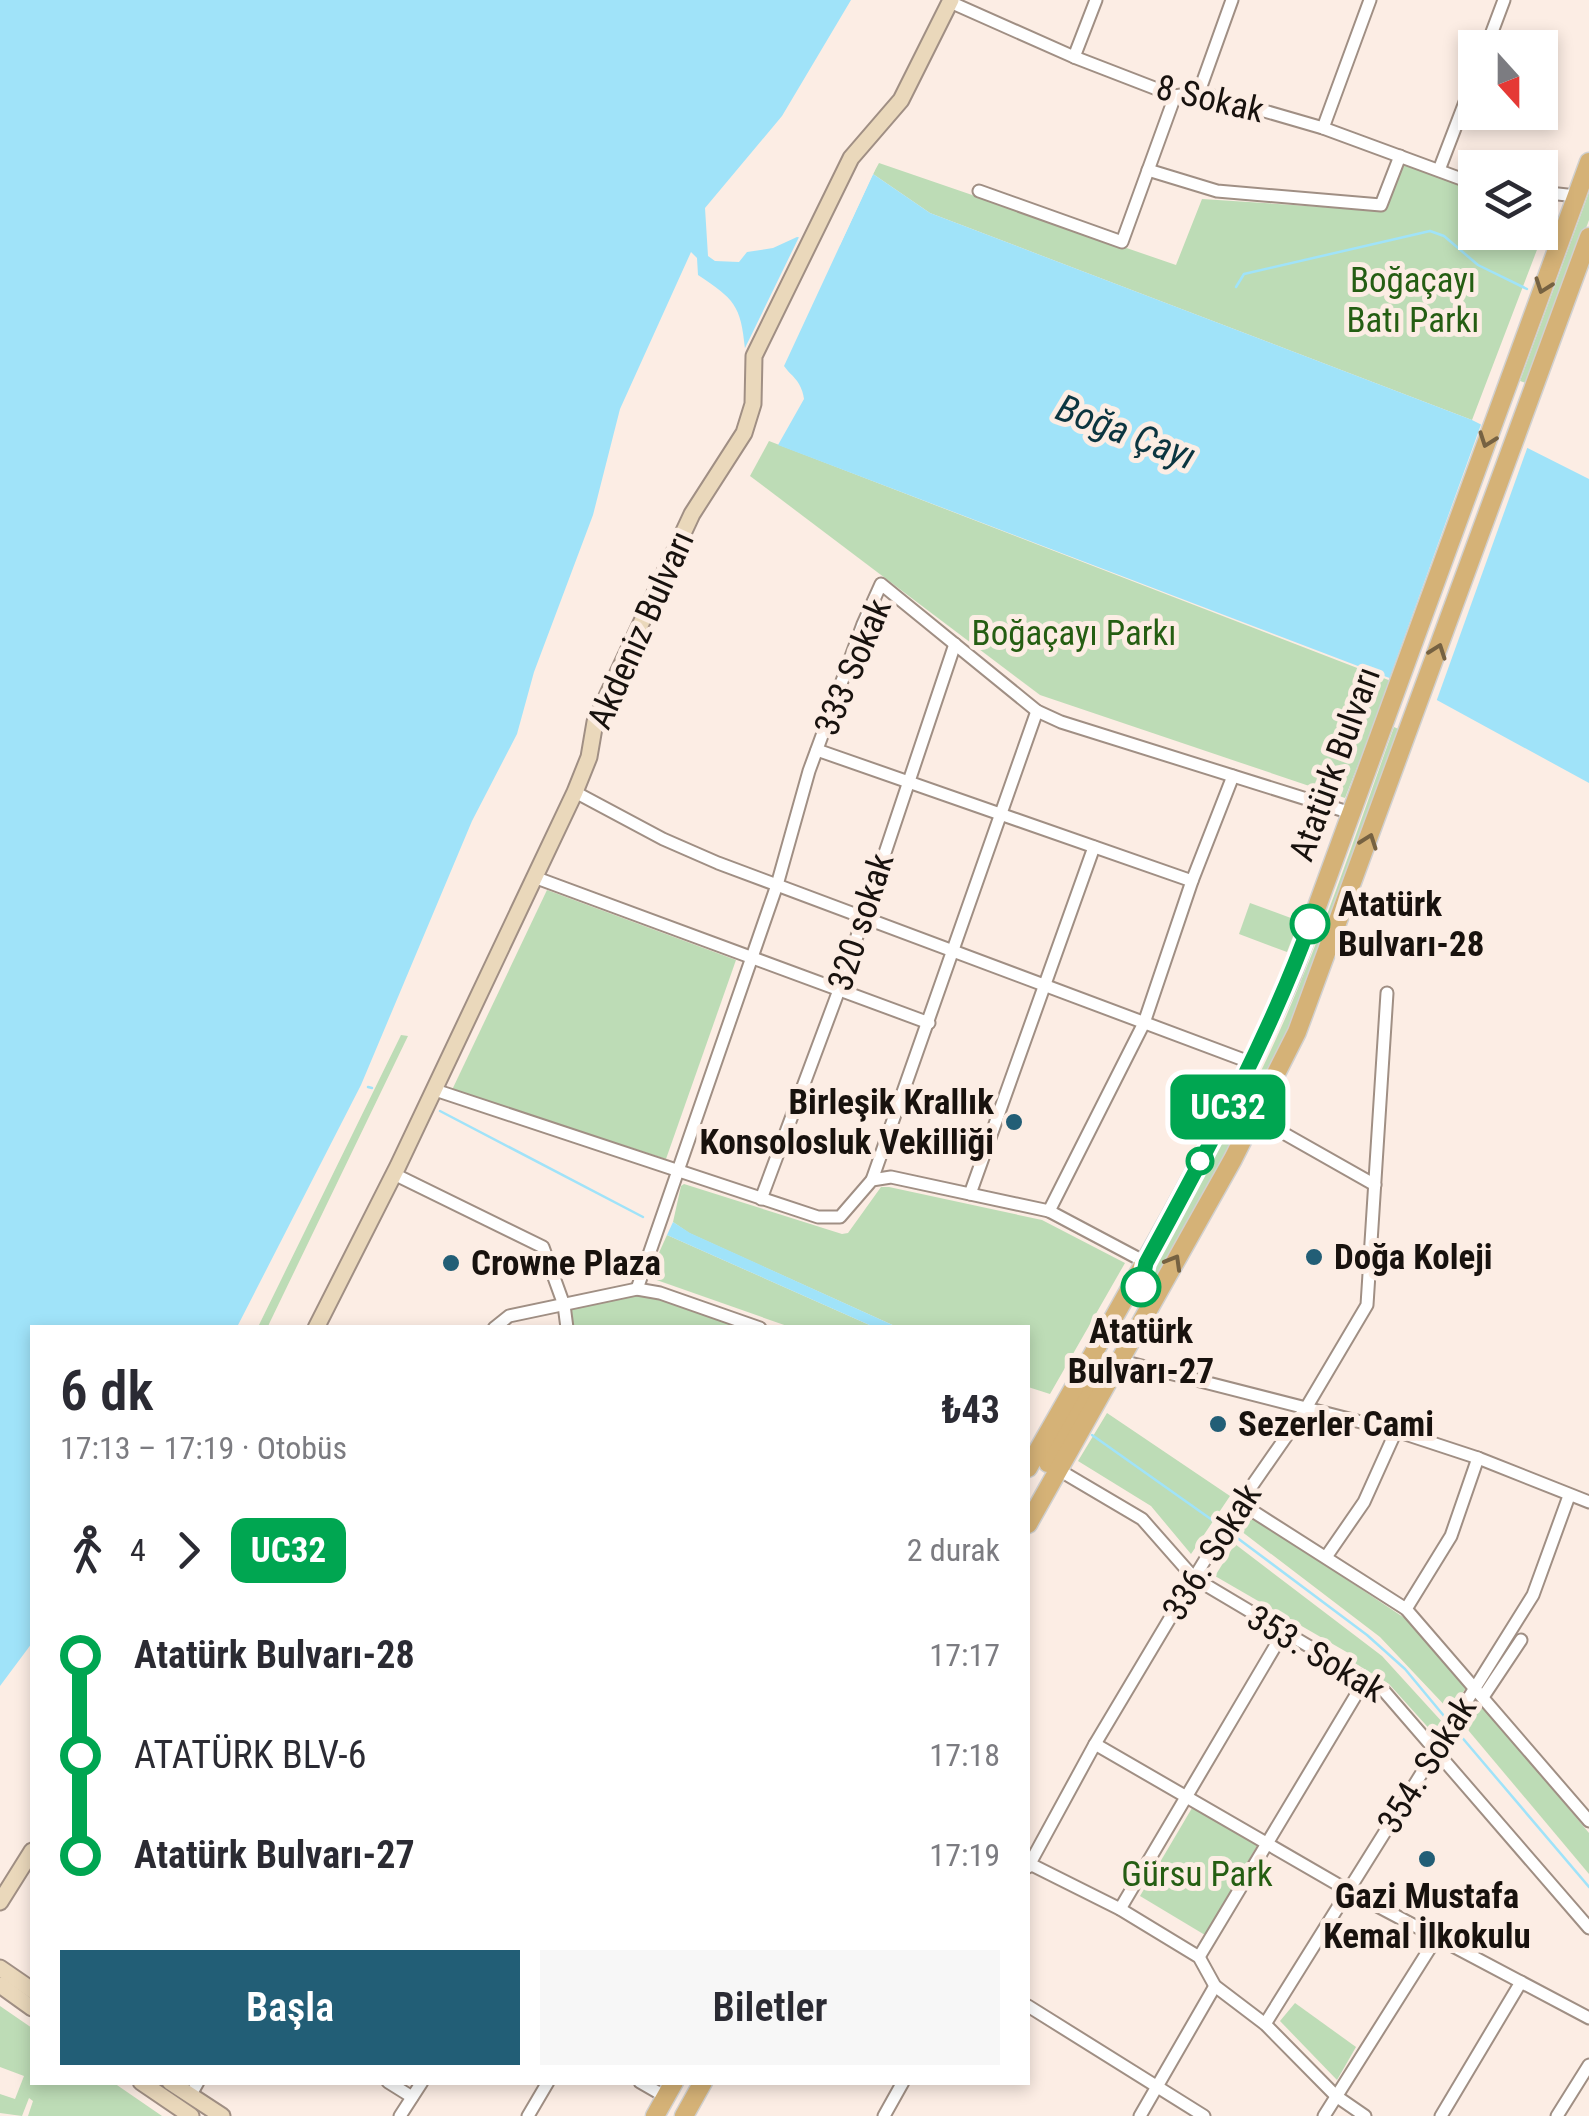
<!DOCTYPE html>
<html lang="tr">
<head>
<meta charset="utf-8">
<style>
  :root { --surface:#fff; --page:#f7f7f7; --text:#2b2b33; --muted:#7c7c81; --accent:#225e76 }
  body { margin:0; font-family:"Roboto Condensed",sans-serif; background:var(--page); color:var(--text); height:100vh; display:flex; flex-direction:column; font-size:38px; white-space:nowrap }
  * { box-sizing:border-box; margin:0 }
  p { font-size:32px; color:var(--muted) }
  .icon { flex:none; width:55px; height:55px; fill:none; stroke:currentColor; stroke-width:2; stroke-linecap:round; stroke-linejoin:round }
  .map { position:relative; flex:1; overflow:hidden }
  .panel { position:absolute; left:30px; top:1325px; width:1000px; height:760px; display:flex; flex-direction:column; background:var(--surface); border-radius:0px; box-shadow:0 5px 15px #0003 }
  .panel>* { flex:none }
  .badge { padding:0 20px; border-radius:15px; font-size:35px; line-height:65px }
  .needle { width:65px; rotate:159deg }
  .tools { position:absolute; left:1458px; top:30px; display:grid; gap:20px }
  .tools a { display:grid; place-items:center; width:100px; height:100px; border-radius:0px; background:var(--surface); box-shadow:0 5px 15px #0003; font-size:50px }
  .map>.badge { position:absolute; translate:-50% -50%; box-shadow:0 0 0 5px #fff }
  .legs { display:flex; align-items:center; gap:15px; height:110px; padding:0 30px; font-size:32px }
  .legs p { margin-inline-start:auto }
  .overview { display:flex; align-items:center; justify-content:space-between; height:170px; padding:0 30px }
  h1 { font-size:55px; font-weight:600; line-height:75px }
  .button { display:flex; gap:20px; margin-top:auto; padding:20px 30px }
  .button a { flex:1; height:115px; border-radius:0px; background:var(--accent); color:#fff; font-size:40px; font-weight:600; line-height:115px; text-align:center }
  .button a+a { background:var(--page); color:var(--text) }
  ul { padding:0 30px; list-style:none }
  li { display:flex; align-items:center; gap:35px; height:100px; font-size:38px }
  li i { display:grid; place-items:center; width:15px; height:100%; margin:0 12px; background:currentColor }
  li i::after { content:''; width:25px; height:25px; margin:-12px; border:8px solid; border-radius:50%; background:var(--surface) }
  li p { margin-inline-start:auto }
  li:first-child i { background:linear-gradient(#0000 50%,currentColor 0) }
  li:last-child i { background:linear-gradient(currentColor 50%,#0000 0) }
  .map>svg:first-child { display:block }
  .green { fill:#bddcb6 }
  .water { fill:#a0e3f9 }
  .pier { fill:#fcede4 }
  .lines { fill:none; stroke-linecap:round; stroke-linejoin:round }
  .stream { stroke:#a0e3f9; stroke-width:2.5 }
  .street-casing { stroke:#a08f84; stroke-width:15 }
  .secondary-casing { stroke:#a08f84; stroke-width:19 }
  .primary-casing { stroke:#d1d0cf; stroke-width:21 }
  .street { stroke:#fff; stroke-width:11 }
  .secondary { stroke:#ead8bb; stroke-width:15 }
  .primary { stroke:#d5b277; stroke-width:18 }
  .oneway { stroke:#766242 }
  .line-1-casing { stroke:#fff; stroke-width:22 }
  .line-1 { stroke:#00a651; stroke-width:15 }
  .stop-1-dot { fill:#fff; stroke:#00a651; stroke-width:5 }
  .poi-dot { fill:#225e76; stroke:#fcede4; stroke-width:4 }
  .labels { text-anchor:middle; dominant-baseline:central; stroke-width:10; stroke-linejoin:round; paint-order:stroke }
  .street-label { font-size:35px; fill:#18120e; stroke:#fcede4 }
  .park-label { font-size:35px; fill:#255e13; stroke:#fcede4 }
  .stop-label { font-size:35px; font-weight:bold; fill:#18120e; stroke:#fcede4; text-anchor:start }
  .poi-label { font-size:35px; font-weight:bold; fill:#18120e; stroke:#fcede4; text-anchor:start }
  .water-label { font-size:38px; font-style:italic; fill:#0b3540; stroke:#fcede4 }
</style>
</head>
<body>
<div class="map">
<svg width="1589" height="2116" viewBox="0 0 1589 2116">
  <rect width="100%" height="100%" fill="#fcede4"/>
  <g class="green">
    <path d="M1403,162L1475,187V232H1540V199L1556,200L1472,420L930,213L873,174L879,163L1176,265L1202,199L1384,211Z"/>
    <path d="M1589,192V220L1529,384L1520,381Z"/>
    <path d="M769,441L1391,681L1345,798L1040,695L750,476Z"/>
    <path d="M1394,727L1403,731L1292,1028L1183,1234L1145,1292C1167,1219 1221,1151 1255,1083C1312,969 1351,847 1394,727Z"/>
    <path d="M547,890L736,960L666,1159L452,1090Z"/>
    <path d="M1250,903L1299,921L1287,952L1239,934Z"/>
    <path d="M401,1035L408,1036L269,1324L268,1327H258Z"/>
    <path d="M684,1184L842,1234L848,1233L881,1187H889L1042,1220L1125,1263L1050,1394L1028,1387V1328L897,1327L689,1233L673,1222L681,1186Z"/>
    <path d="M667,1235L874,1327H790L648,1277Z"/>
    <path d="M637,1289L757,1327H567L564,1305Z"/>
    <path d="M1107,1413L1230,1496L1191,1554L1151,1506L1078,1461Z"/>
    <path d="M1250,1515L1418,1627L1466,1688L1450,1711L1380,1637L1241,1531Z"/>
    <path d="M1235,1544L1382,1656L1444,1724L1434,1734L1389,1684L1353,1662L1350,1654L1215,1576Z"/>
    <path d="M1478,1700L1589,1833V1874L1463,1724Z"/>
    <path d="M1192,1808L1258,1844L1205,1935L1140,1896Z"/>
    <path d="M1295,2003L1356,2047L1337,2080L1280,2021Z"/>
    <path d="M0,2006L32,2028V2082L114,2083L162,2116H28L33,2101L29,2098L22,2116L0,2113V2094L15,2099L24,2076L0,2067Z"/>
  </g>
  <g class="water">
    <path d="M0,0H851L782,116L705,208L708,256L715,261L739,262L747,252L773,248L797,237L840,245L873,174L930,213L1472,420L1589,479V783L1413,687L778,445L804,399C801,370 767,359 745,349C741,305 734,299 698,275L697,258L691,252L620,409L593,515L534,672L517,734L472,821L361,1085L237,1327L32,1328V1643L0,1686Z"/>
    <path d="M673,1222L690,1233L897,1327H874L667,1235Z"/>
  </g>
  <g class="pier">
    <path d="M875,170L784,366L799,385L796,389L780,370L740,350L745,348L801,233L837,239L869,172Z"/>
    <path d="M1483,419L1529,443L1435,705L1388,683Z"/>
  </g>
  <g class="lines">
    <g class="stream">
      <path d="M1236,287L1244,274L1430,231L1444,236L1478,265L1527,289"/>
      <path d="M368,1087L372,1088"/>
      <path d="M440,1111L643,1217"/>
      <path d="M1092,1435L1215,1522"/>
      <path d="M1236,1537L1367,1635L1405,1669L1449,1722"/>
      <path d="M1454,1728L1589,1887"/>
    </g>
    <g class="street-casing">
      <g id="street">
        <path d="M950,2L1074,57L1175,96L1199,92L1323,128L1475,184"/>
        <path d="M1486,48L1504,0"/>
        <path d="M1074,57L1096,0"/>
        <path d="M1199,92L1232,0"/>
        <path d="M1323,128L1370,0"/>
        <path d="M1148,170L1217,191L1381,205L1400,156"/>
        <path d="M1439,170L1475,76"/>
        <path d="M979,191L1122,242L1175,96"/>
        <path d="M1540,192L1576,196"/>
        <path d="M817,750L1192,881"/>
        <path d="M575,792L663,839L718,863L1252,1063"/>
        <path d="M534,877L929,1023"/>
        <path d="M435,1090L818,1217H840L872,1180L891,1177L1049,1211L1147,1263"/>
        <path d="M1255,1117L1375,1185"/>
        <path d="M394,1174L543,1247L564,1305L567,1328"/>
        <path d="M872,1180L1037,711"/>
        <path d="M970,1194L1094,847"/>
        <path d="M761,1199L839,990L955,644"/>
        <path d="M1049,1211L1144,1023L1192,881L1233,776"/>
        <path d="M637,1289L777,885L809,771L863,624L881,584L1037,711L1061,722L1351,813"/>
        <path d="M494,1328L509,1316L637,1289L660,1293L760,1328"/>
        <path d="M1118,1360L1396,1431L1478,1458L1589,1502"/>
        <path d="M1059,1470L1142,1519L1194,1578L1384,1691L1589,1928"/>
        <path d="M1240,1503L1406,1609L1589,1821"/>
        <path d="M1326,1557L1364,1502L1396,1431"/>
        <path d="M1406,1609L1451,1536L1478,1458"/>
        <path d="M1483,1697L1521,1640"/>
        <path d="M1095,1744L1349,1891L1589,2018"/>
        <path d="M1028,1863L1120,1909L1199,1957L1215,1986L1265,2024L1336,2096L1365,2116"/>
        <path d="M1028,1867L1095,1744L1194,1578L1240,1503L1306,1408L1367,1305L1387,993"/>
        <path d="M1120,1909L1283,1633"/>
        <path d="M1199,1957L1365,1680"/>
        <path d="M1028,2006L1204,2116"/>
        <path d="M1265,2024L1533,1595L1569,1496"/>
        <path d="M388,2082L412,2097"/>
        <path d="M640,2082L666,2097"/>
        <path d="M190,2096L198,2082"/>
        <path d="M400,2116L422,2082"/>
        <path d="M528,2116L548,2082"/>
        <path d="M884,2116L903,2082"/>
        <path d="M1140,2116L1215,1986"/>
        <path d="M1324,2116L1437,1937"/>
        <path d="M1441,2116L1521,1982"/>
        <path d="M1557,2116L1589,2065"/>
      </g>
    </g>
    <g class="secondary-casing">
      <g id="secondary">
        <path d="M316,1328L398,1166L575,792L589,757L595,722L692,514L744,433L753,404L754,356L851,158L901,100L951,0"/>
        <path d="M0,1902L32,1851"/>
        <path d="M0,1968L32,1990"/>
        <path d="M0,1985L32,2008"/>
        <path d="M141,2082L191,2116"/>
        <path d="M170,2082L222,2116"/>
      </g>
    </g>
    <g class="primary-casing">
      <g id="primary">
        <path d="M1048,1463L1098,1372"/>
        <path d="M1028,1468C1120,1306 1215,1146 1292,975L1589,162"/>
        <path d="M1028,1524L1233,1159L1297,1032L1589,237"/>
        <path d="M655,2116L674,2082"/>
        <path d="M684,2116L703,2082"/>
      </g>
    </g>
    <use href="#street" class="street"/>
    <use href="#secondary" class="secondary"/>
    <use href="#primary" class="primary"/>
  </g>
  <defs><path id="oneway-chevron" d="M-2-3.5L2.5 0L-2 3.5" fill="none" stroke-width="1.6" stroke-linecap="round" stroke-linejoin="round" transform="scale(2.5)"/></defs>
  <g class="oneway">
    <use href="#oneway-chevron" transform="translate(1543 286) rotate(110)"/>
    <use href="#oneway-chevron" transform="translate(1487 440) rotate(110)"/>
    <use href="#oneway-chevron" transform="translate(1438 651) rotate(-70)"/>
    <use href="#oneway-chevron" transform="translate(1369 841) rotate(-70)"/>
    <use href="#oneway-chevron" transform="translate(1174 1262) rotate(-60)"/>
  </g>
  <g class="lines">
    <g class="line-1-casing">
      <path id="line-1" d="M1141,1287L1146,1263C1206,1152 1267,1042 1310,924"/>
    </g>
    <use href="#line-1" class="line-1"/>
  </g>
  <g class="stop-1-dot">
    <circle cx="1310" cy="924" r="18"/>
    <circle cx="1200" cy="1161" r="12"/>
    <circle cx="1141" cy="1287" r="18"/>
  </g>
  <g class="poi-dot">
    <circle cx="1014" cy="1122" r="10"/>
    <circle cx="1314" cy="1257" r="10"/>
    <circle cx="451" cy="1263" r="10"/>
    <circle cx="1218" cy="1424" r="10"/>
    <circle cx="1427" cy="1859" r="10"/>
  </g>
  <g class="labels">
    <g class="street-label">
      <text transform="translate(1210 99) rotate(13)">8 Sokak</text>
      <text transform="translate(641 630) rotate(-66)">Akdeniz Bulvarı</text>
      <text transform="translate(853 667) rotate(-67)">333 Sokak</text>
      <text transform="translate(1335 764) rotate(-70)">Atatürk Bulvarı</text>
      <text transform="translate(861 922) rotate(-72)">320 sokak</text>
      <text transform="translate(1212 1552) rotate(-58)">336. Sokak</text>
      <text transform="translate(1316 1654) rotate(31)">353. Sokak</text>
      <text transform="translate(1427 1765) rotate(-58)">354. Sokak</text>
    </g>
    <g class="park-label">
      <text x="1413" y="280">Boğaçayı<tspan x="1413" dy="40">Batı Parkı</tspan></text>
      <text x="1074" y="633">Boğaçayı Parkı</text>
      <text x="1197" y="1874">Gürsu Park</text>
    </g>
    <g class="stop-label">
      <text x="1338" y="904">Atatürk<tspan x="1338" dy="40">Bulvarı-28</tspan></text>
      <text x="1141" y="1331" text-anchor="middle">Atatürk<tspan x="1141" dy="40">Bulvarı-27</tspan></text>
    </g>
    <g class="poi-label">
      <text x="994" y="1102" text-anchor="end">Birleşik Krallık<tspan x="994" dy="40">Konsolosluk Vekilliği</tspan></text>
      <text x="1334" y="1257">Doğa Koleji</text>
      <text x="471" y="1263">Crowne Plaza</text>
      <text x="1238" y="1424">Sezerler Cami</text>
      <text x="1427" y="1896" text-anchor="middle">Gazi Mustafa<tspan x="1427" dy="40">Kemal İlkokulu</tspan></text>
    </g>
    <g class="water-label">
      <text transform="translate(1126 432) rotate(21)">Boğa Çayı</text>
    </g>
  </g>
</svg>
<div class="tools">
<a><svg class="needle" viewBox="-14 -14 28 28"><path d="M0-13l5 13h-10z" fill="#e53935"/><path d="M0 13l5-13h-10z" fill="#7c7c81"/></svg></a>
<a><svg class="icon" aria-label="layers" viewBox="0 0 24 24"><path d="M12 4l9 5-9 5-9-5zM3 14l9 5 9-5"/></svg></a>
</div>
<b class="badge" style="left:1228px;top:1107px;background:#00a651;color:#fff">UC32</b>
<section class="panel">
<div class="overview"><div><h1>6 dk</h1><p>17:13 – 17:19 · Otobüs</p></div><b>₺43</b></div>
<div class="legs"><svg class="icon" aria-label="walk" viewBox="0 0 24 24"><circle cx="13" cy="4" r="2"/><path d="M13 8l-2 6 4 7M11 14l-3 7M7 12l3-4h3l4 4"/></svg>4<svg class="icon" aria-label="forward" viewBox="0 0 24 24"><path d="M9 5l7 7-7 7"/></svg><b class="badge" style="background:#00a651;color:#fff">UC32</b><p>2 durak</p></div>
<ul>
<li><i style="color:#00a651"></i><b>Atatürk Bulvarı-28</b><p>17:17</p></li>
<li><i style="color:#00a651"></i><span>ATATÜRK BLV-6</span><p>17:18</p></li>
<li><i style="color:#00a651"></i><b>Atatürk Bulvarı-27</b><p>17:19</p></li>
</ul>
<div class="button"><a>Başla</a><a>Biletler</a></div>
</section>
</div>
</body>
</html>
